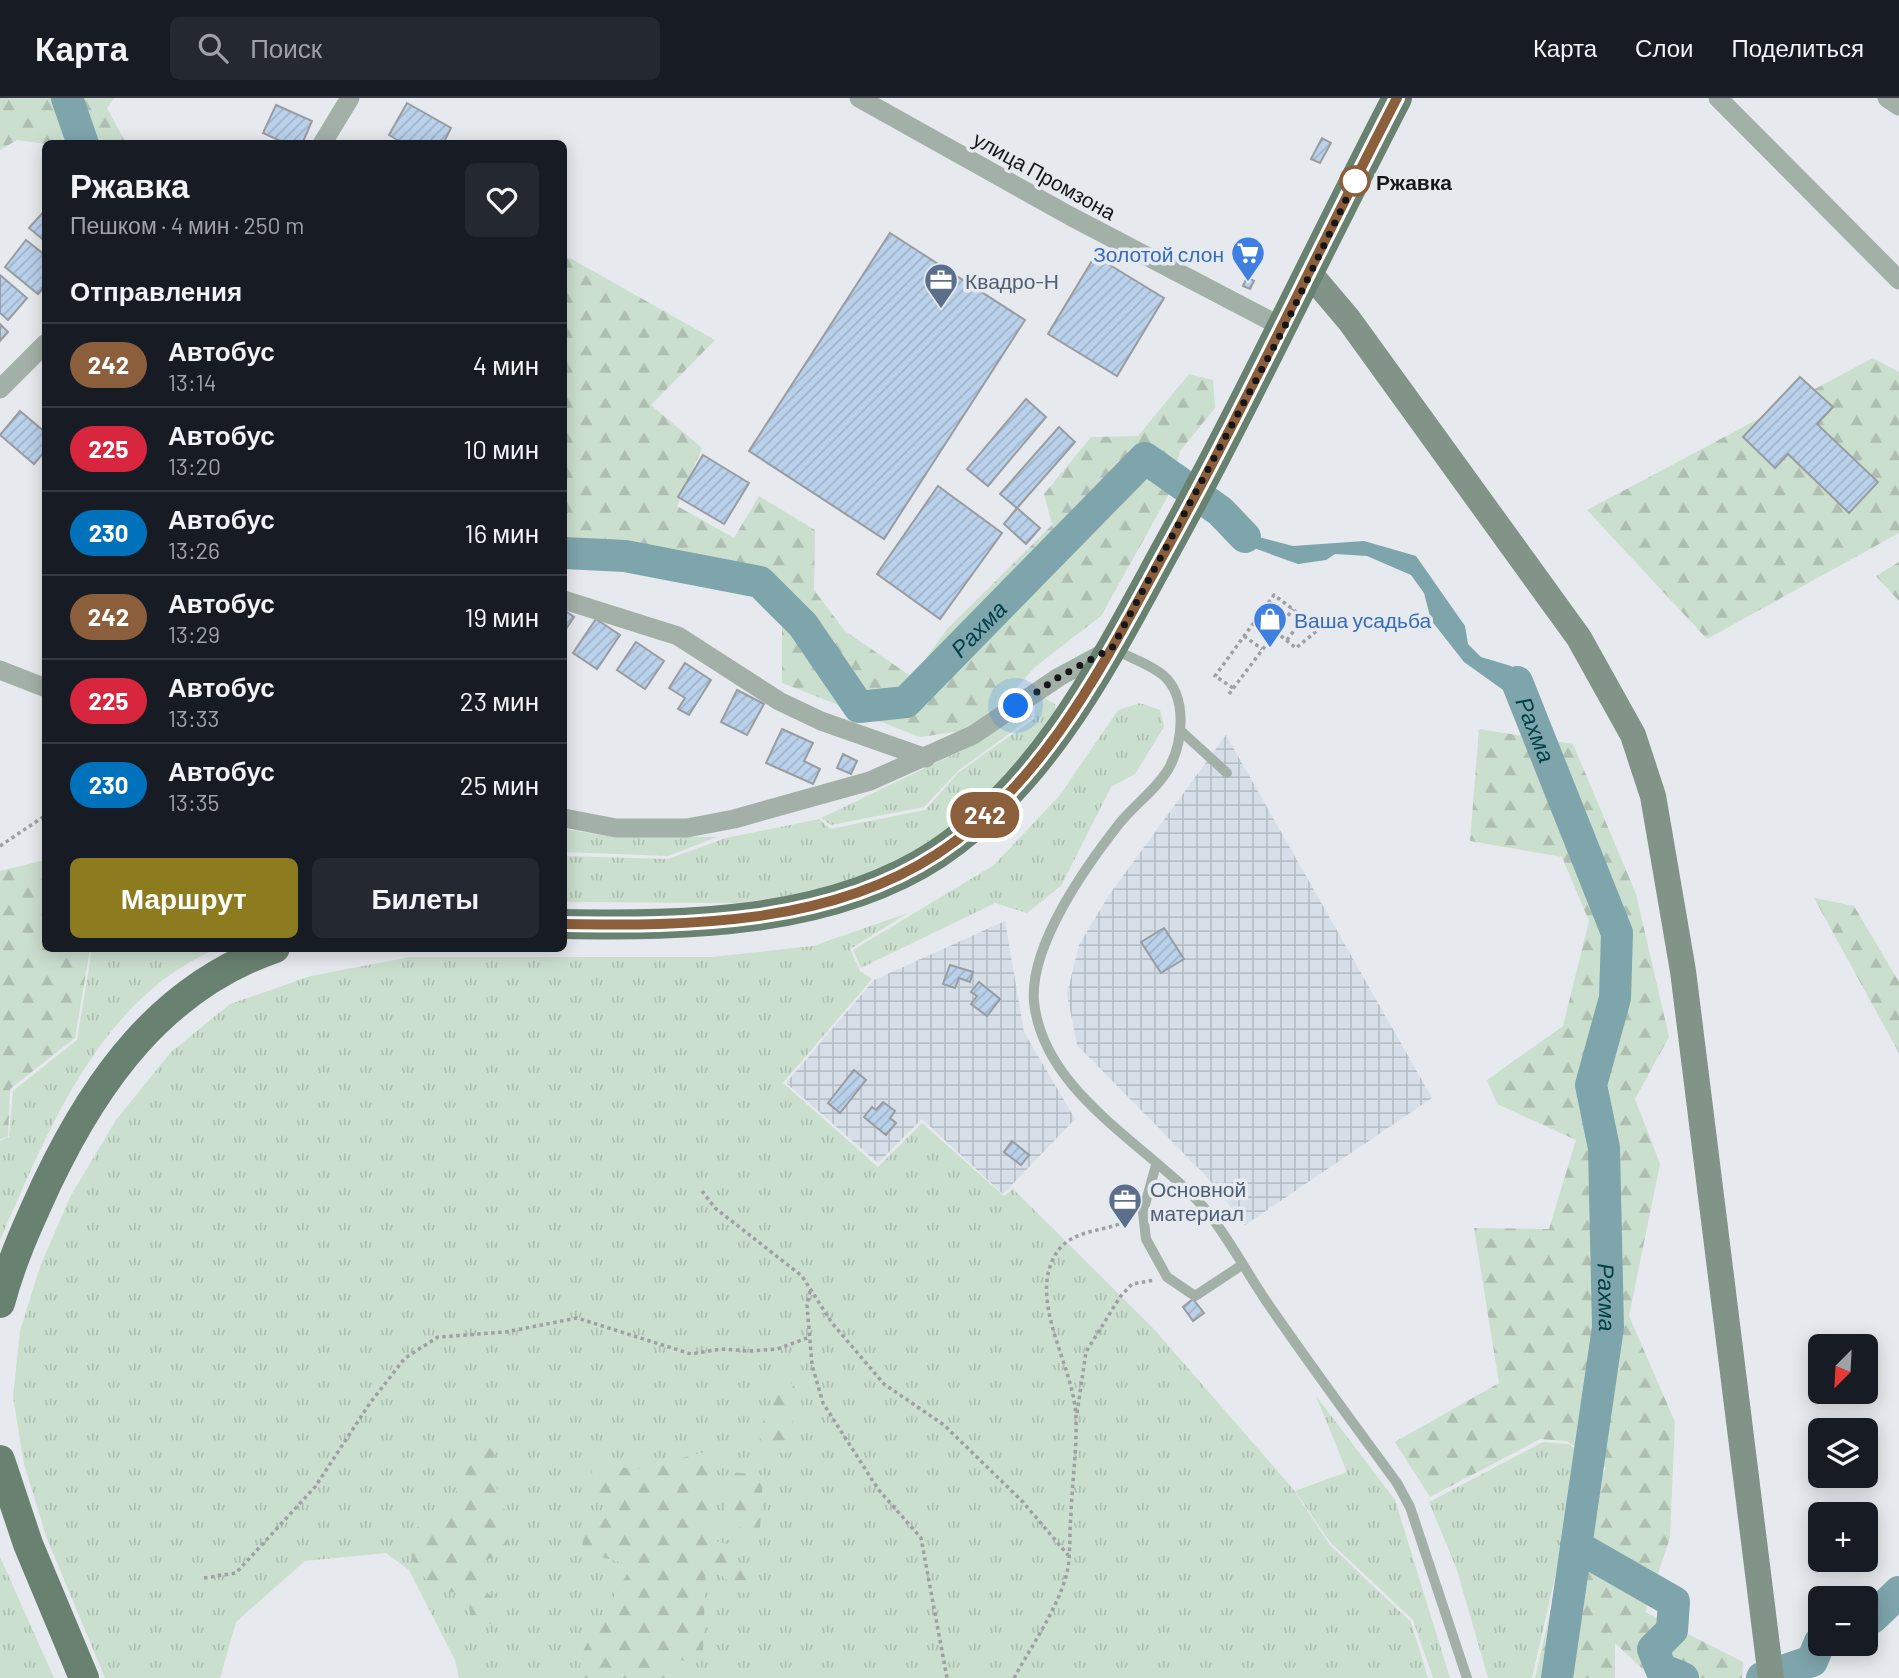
<!DOCTYPE html>
<html lang="ru">
<head>
<meta charset="utf-8">
<style>
  :root { --surface:#171b24; --page:#242831; --text:#f1f3f6; --muted:#9ea1a6; --line:#363941; --accent:#8d7b20 }
  body { margin:0; font-family:Barlow,sans-serif; background:var(--page); color:var(--text); height:100vh; display:flex; flex-direction:column; font-size:26px; white-space:nowrap }
  * { box-sizing:border-box; margin:0 }
  p { font-size:23px; color:var(--muted) }
  .icon { flex:none; width:38px; height:38px; fill:none; stroke:currentColor; stroke-width:2; stroke-linecap:round; stroke-linejoin:round }
  .map { position:relative; flex:1; overflow:hidden }
  .side { position:absolute; left:42px; top:42px; width:525px; height:812px; display:flex; flex-direction:column; background:var(--surface); border-radius:10px; box-shadow:0 4px 18px #0003 }
  .side>* { flex:none }
  .badge { padding:0 14px; border-radius:23px; font-size:24px; line-height:46px }
  .needle { width:46px; rotate:204deg }
  .buttons { position:absolute; left:1808px; top:1236px; display:grid; gap:14px }
  .buttons a { display:grid; place-items:center; width:70px; height:70px; border-radius:10px; background:var(--surface); box-shadow:0 4px 18px #0003; font-size:35px }
  .you { position:absolute; width:35px; height:35px; margin:-18px; border:5px solid #fff; border-radius:50%; background:#1a73e8; box-shadow:0 0 0 10px #1a73e833 }
  .map>.badge { position:absolute; translate:-50% -50%; box-shadow:0 0 0 4px #fff }
  h2 { padding:0 28px; font-size:26px; line-height:63px }
  .round { display:grid; place-items:center; flex:none; width:74px; height:74px; border-radius:10px; background:var(--page) }
  .overview { display:flex; align-items:center; justify-content:space-between; height:119px; padding:0 28px }
  h1 { font-size:33px; font-weight:800; line-height:52px }
  .action { display:flex; gap:14px; margin-top:auto; padding:14px 28px }
  .action a { flex:1; height:80px; border-radius:10px; background:var(--accent); color:#fff; font-size:28px; font-weight:800; line-height:80px; text-align:center }
  .action a+a { background:var(--page); color:var(--text) }
  ul { padding:0; list-style:none }
  li { display:flex; align-items:center; gap:21px; height:84px; padding:0 28px; border-top:2px solid var(--line) }
  li div { flex:1 }
  li b { display:block; font-size:26px }
  li em { font-style:normal }
  li .badge { min-width:77px; font-weight:700; text-align:center }
  header { display:flex; align-items:center; gap:42px; box-sizing:border-box; height:98px; padding:0 35px; background:var(--surface); border-bottom:2px solid var(--line) }
  header strong { font-size:33px }
  nav { display:flex; gap:38px; margin-inline-start:auto; font-size:24px }
  .search { width:490px; height:63px; background:var(--page); display:flex; align-items:center; gap:18px; box-sizing:border-box; padding:0 24px; border-radius:10px; color:var(--muted); font-size:26px }
  .map>svg:first-child { display:block }
  .industrial { fill:url(#industrial-grid) }
  .grass { fill:url(#grass-tufts) }
  .forest { fill:url(#forest-firs) }
  .water { fill:#7ea5ac }
  .lines { fill:none; stroke-linecap:round; stroke-linejoin:round }
  .river { stroke:#7ea5ac; stroke-width:32 }
  .building { fill:url(#building-hatch); stroke:#999ca0; stroke-width:2 }
  .path { stroke:#9ea0a3; stroke-width:3.5; stroke-dasharray:3.5 3.5; stroke-linecap:butt }
  .lane { stroke:#a3b0a7; stroke-width:10 }
  .street { stroke:#a3b0a7; stroke-width:19 }
  .secondary { stroke:#819487; stroke-width:26 }
  .primary { stroke:#698170; stroke-width:30 }
  .line-casing { stroke:#fff; stroke-width:16 }
  .line { stroke:#8b5e3c; stroke-width:10 }
  .walk { stroke:#161718; stroke-width:7; stroke-dasharray:0 12.6 }
  .stop-dot { fill:#fff; stroke:#8b5e3c; stroke-width:3.5 }
  .labels { text-anchor:middle; dominant-baseline:central; stroke-width:7; stroke-linejoin:round; paint-order:stroke }
  .street-label { font-size:21px; fill:#161718; stroke:#e6e9ed }
  .stop-label { font-size:21px; font-weight:bold; fill:#161718; stroke:#e6e9ed; text-anchor:start }
  .shop-label { font-size:21px; fill:#366cbe; stroke:#e6e9ed; text-anchor:end }
  .service-label { font-size:21px; fill:#4e5e75; stroke:#e6e9ed; text-anchor:start }
  .water-label { font-size:23px; font-style:italic; fill:#004048; stroke:#e6e9ed }
</style>
</head>
<body>
<header>
<strong>Карта</strong>
<div class="search"><svg class="icon" aria-label="search" viewBox="0 0 24 24"><circle cx="10" cy="10" r="6"/><path d="M15 15l6 6"/></svg>Поиск</div>
<nav><a>Карта</a><a>Слои</a><a>Поделиться</a></nav>
</header>
<div class="map">
<svg width="1899" height="1580" viewBox="0 0 1899 1580">
  <defs>
    <pattern id="industrial-grid" width="8" height="8" patternUnits="userSpaceOnUse" patternTransform="scale(1.75)"><rect width="8" height="8" fill="#d6dfe8"/><path d="M0 4h8M4 0v8" fill="none" stroke="#b7bfc6"/></pattern>
    <pattern id="grass-tufts" width="24" height="20" patternUnits="userSpaceOnUse" patternTransform="scale(1.75)"><rect width="24" height="20" fill="#cbdfcf"/><path d="M3 7l-1-3M5 7V3M7 7l1-3M15 17l-1-3M17 17v-4M19 17l1-3" fill="none" stroke="#aebfb1"/></pattern>
    <pattern id="forest-firs" width="22" height="20" patternUnits="userSpaceOnUse" patternTransform="scale(1.75)"><rect width="22" height="20" fill="#cbdfcf"/><path d="M5 1l3.5 6h-7zM16 11l3.5 6h-7z" fill="#aebfb1"/></pattern>
    <pattern id="building-hatch" width="6" height="6" patternUnits="userSpaceOnUse" patternTransform="scale(1.75)"><rect width="6" height="6" fill="#bad1eb"/><path d="M-1 1l2-2M0 6l6-6M5 7l2-2" fill="none" stroke="#9fb3c9"/></pattern>
  </defs>
  <rect width="100%" height="100%" fill="#e6e9ed"/>
  <g class="industrial">
    <path d="M1226,637L1432,1000L1245,1127L1207,1079L1077,947L1067,896L1079,847L1109,797Z"/>
    <path d="M1005,823L1024,934L1075,1021L1003,1096L922,1021L878,1065L786,985L874,882Z"/>
  </g>
  <g class="grass">
    <path d="M1044,600L1055,606L1056,619L1049,634L944,740L884,775L818,794L736,805L564,804V758L668,761L726,740L819,721L830,731L925,712L959,674L1034,621L1035,607Z"/>
    <path d="M1140,605L1160,612L1164,629L1135,676L1111,689L1061,788L1027,815L995,805L861,870L853,852L994,767L1060,697L1118,612Z"/>
    <path d="M1031,608L1032,619L959,672L924,709L831,727L821,720L967,650Z"/>
    <path d="M564,731L607,738L717,739L668,758L564,754Z"/>
    <path d="M908,815L850,851L860,873L872,881L783,985L878,1069L922,1025L1004,1098L1013,1091L1153,1230L1293,1391L1330,1447L1411,1524L1428,1580H459L455,1562L409,1472L386,1455L305,1463L236,1524L220,1580H105L46,1438L24,1366L13,1299L20,1233L40,1169L70,1099L116,1022L171,954L230,906L311,878L410,859H712L813,848Z"/>
    <path d="M92,851H216C99,901 48,1033 0,1142V1043L9,1039L13,993L77,942Z"/>
    <path d="M1316,1298L1395,1402L1450,1580H1433L1413,1522L1330,1444L1295,1393L1347,1374Z"/>
    <path d="M1543,1344L1569,1346L1603,1372L1561,1453L1532,1580H1488L1457,1472L1429,1404Z"/>
    <path d="M0,1459L54,1580H0Z"/>
  </g>
  <g class="forest">
    <path d="M0,0H114L107,10L126,45L46,46L17,42L0,52Z"/>
    <path d="M570,160L715,242L651,307L702,350L677,408L734,440L759,398L815,432L814,492L845,533L912,579L948,530L1052,427L1044,396L1091,339L1138,338L1189,276L1213,282L1215,310L1180,353L1168,398L1101,518L1035,569L982,630L920,639L782,585V492L671,482L622,464L564,468V161Z"/>
    <path d="M1873,260L1899,274V435L1707,541L1587,412Z"/>
    <path d="M1899,464V503L1876,478Z"/>
    <path d="M1479,631L1573,646L1636,796L1669,939L1635,1001L1660,1066L1629,1218L1675,1324L1670,1440L1645,1514L1743,1564L1742,1580H1652L1615,1545V1580H1535L1564,1454L1606,1370L1567,1343L1540,1341L1430,1399L1395,1344L1499,1285L1474,1130L1549,1131L1576,1042L1497,1006L1487,982L1563,928L1589,823L1562,759L1470,743Z"/>
    <path d="M45,762L46,850L90,851L75,940L10,991L8,1039L0,1041V773Z"/>
    <path d="M1814,800L1854,808L1899,884V955Z"/>
    <path d="M785,1280L795,1289L791,1353L783,1356L764,1346L757,1336L771,1308L772,1291Z"/>
    <path d="M497,1329L504,1338L489,1370L508,1420L507,1455L485,1462L480,1487L500,1508L501,1520L490,1526L472,1522L465,1494C431,1500 407,1466 407,1436L435,1417L447,1421L460,1382L457,1368L462,1352L485,1331Z"/>
    <path d="M709,1353L714,1374L710,1441L733,1448L741,1473L752,1482L745,1496L706,1465L703,1554L694,1565L666,1559L674,1580H578L583,1553L632,1467L601,1459H580L587,1421L621,1407L595,1395L591,1370L600,1363L633,1372Z"/>
    <path d="M733,1374L763,1378L760,1432L756,1439L724,1420Z"/>
  </g>
  <path class="water" d="M1219,404L1255,438L1293,448L1364,443L1416,458L1465,528L1468,546L1481,559L1511,568L1525,582L1541,617L1526,628L1506,594L1464,564L1431,522L1424,495L1411,477L1367,458L1335,456L1326,462L1298,466L1237,444L1222,424L1211,417Z"/>
  <g class="lines">
    <g class="river">
      <path d="M67,0L83,46"/>
      <path id="s1" d="M564,455L625,458L760,484L803,527L859,609L906,604L1145,360L1220,413L1245,439"/>
      <path id="s2" d="M1517,584L1617,835L1615,900L1591,987L1604,1050L1608,1229L1557,1580"/>
      <path d="M1576,1448L1674,1504L1672,1532L1653,1551L1661,1571L1683,1580"/>
      <path d="M1866,1521L1872,1520L1899,1494"/>
      <path d="M1762,1580L1812,1563L1820,1544"/>
    </g>
  </g>
  <g class="building">
    <path d="M407,5L451,30L443,46H404L389,37Z"/>
    <path d="M276,7L312,23L302,46H287L263,35Z"/>
    <path d="M1322,40L1331,45L1320,65L1311,61Z"/>
    <path d="M46,111V144L29,130Z"/>
    <path d="M890,135L1025,222L884,441L749,353Z"/>
    <path d="M26,142L46,158V187L38,196L5,169Z"/>
    <path d="M1095,158L1164,200L1117,278L1048,236Z"/>
    <path d="M0,177L27,200L8,222L0,215Z"/>
    <path d="M1247,179L1254,183L1250,191L1243,188Z"/>
    <path d="M0,226L8,234L0,243Z"/>
    <path d="M1800,279L1833,309L1817,326L1878,384L1849,415L1788,356L1775,370L1743,339Z"/>
    <path d="M1026,301L1046,319L988,388L967,371Z"/>
    <path d="M20,313L46,335V352L34,366L0,337Z"/>
    <path d="M1059,329L1075,344L1017,410L1000,396Z"/>
    <path d="M703,357L749,385L724,426L678,399Z"/>
    <path d="M938,388L1002,435L940,521L877,476Z"/>
    <path d="M1017,410L1040,430L1026,446L1004,426Z"/>
    <path d="M564,512L574,519L564,534Z"/>
    <path d="M596,521L620,537L597,571L573,555Z"/>
    <path d="M636,544L664,563L645,591L617,572Z"/>
    <path d="M685,565L711,582L689,617L678,611L685,600L669,590Z"/>
    <path d="M737,592L764,606L747,637L721,624Z"/>
    <path d="M782,631L813,645L804,663L820,671L813,686L766,665Z"/>
    <path d="M843,656L857,663L851,676L837,670Z"/>
    <path d="M1164,830L1184,861L1161,875L1141,844Z"/>
    <path d="M950,867L973,874L970,884L959,880L955,890L943,886Z"/>
    <path d="M979,884L1000,901L987,918L971,906L977,898L971,894Z"/>
    <path d="M854,972L866,982L840,1015L828,1005Z"/>
    <path d="M883,1004L895,1013L890,1020L896,1025L886,1037L864,1019L872,1009L876,1012Z"/>
    <path d="M1012,1043L1029,1057L1021,1067L1004,1054Z"/>
    <path d="M1193,1201L1204,1215L1193,1223L1183,1209Z"/>
  </g>
  <g class="lines">
    <g class="path">
      <path d="M1244,538L1262,551"/>
      <path d="M1287,542L1304,519"/>
      <path d="M1233,590L1215,578L1274,497L1319,531L1296,550L1276,534"/>
      <path d="M1229,596L1293,511"/>
      <path d="M0,748L46,717"/>
      <path d="M702,1093L715,1110L802,1178L832,1225L884,1286L944,1327L1022,1403L1068,1457"/>
      <path d="M810,1193L807,1207L812,1267L823,1305L878,1391L921,1440L947,1580"/>
      <path d="M1077,1315L1086,1254L1120,1199L1132,1186L1155,1182"/>
      <path d="M204,1480L236,1475L315,1389L370,1305L405,1260L438,1239L506,1234L577,1220L691,1256L721,1251L748,1253L777,1251L810,1239"/>
      <path d="M1014,1580C1032,1547 1057,1512 1067,1475C1071,1456 1069,1436 1071,1416C1072,1385 1077,1352 1076,1320C1075,1270 1029,1207 1054,1159C1070,1128 1107,1136 1132,1120"/>
    </g>
    <g class="lane">
      <path d="M1116,552C1130,560 1150,566 1163,577C1188,599 1183,644 1169,670C1157,691 1134,707 1119,726C1086,768 1029,848 1034,904C1044,997 1151,1048 1206,1112C1231,1143 1250,1181 1273,1213C1313,1271 1355,1328 1397,1385L1410,1409L1467,1580"/>
      <path d="M1182,634L1227,675"/>
      <path d="M1156,1067L1143,1114L1146,1141L1167,1179L1195,1198L1242,1167"/>
    </g>
    <g class="street">
      <path d="M859,0L1070,118L1284,230"/>
      <path d="M1718,0L1899,182"/>
      <path d="M1887,0L1899,8"/>
      <path d="M322,46L350,0"/>
      <path d="M0,291L46,245"/>
      <path d="M564,502L678,538L779,603L821,623L926,660"/>
      <path d="M0,572L46,590"/>
      <path d="M564,720L616,730H687L734,721L870,683L973,637L1059,579L1109,552"/>
    </g>
    <path class="secondary" d="M1310,176L1349,222L1579,540L1633,637L1653,698L1683,873L1771,1580"/>
    <g class="primary">
      <path d="M564,826C686,828 830,826 937,756C1044,684 1103,567 1163,457C1246,307 1318,152 1397,0"/>
      <path d="M0,1205C11,1163 29,1124 47,1085C96,982 162,889 275,850"/>
      <path d="M0,1362L28,1446L84,1580"/>
    </g>
  </g>
  <g class="lines">
    <g class="line-casing">
      <path id="line" d="M564,826C688,828 828,827 937,756C1043,686 1101,571 1160,463C1244,311 1317,154 1397,0"/>
    </g>
    <use href="#line" class="line"/>
    <path class="walk" d="M1016,608L1059,579L1112,550L1284,230L1355,83"/>
  </g>
  <defs>
    <g id="supermarket-pin" transform="scale(1.75)"><path d="M0 17L-7.5 6A9.5 9.5 0 1 1 7.5 6Z" fill="#3f7fe0" stroke="#e6e9ed"/><path d="M-6-5.5h2.5l.6 2H6L4.5 2H-2.5L-4.4-4H-6ZM-1.5 3.2a1.3 1.3 0 1 0 .1 0ZM3 3.2a1.3 1.3 0 1 0 .1 0Z" fill="#fff"/></g>
    <g id="office-pin" transform="scale(1.75)"><path d="M0 17L-7.5 6A9.5 9.5 0 1 1 7.5 6Z" fill="#5c6f8a" stroke="#e6e9ed"/><path d="M-6-3h4V-5.5h4V-3h4V5H-6ZM-1-4.5V-3h2v-1.5ZM-6 0V1H6V0Z" fill="#fff"/></g>
    <g id="shop-pin" transform="scale(1.75)"><path d="M0 17L-7.5 6A9.5 9.5 0 1 1 7.5 6Z" fill="#3f7fe0" stroke="#e6e9ed"/><path d="M-5-2.5h2.3a2.7 3.5 0 0 1 5.4 0H5L5.5 6h-11ZM-1.5-2.5h3a1.5 2.3 0 0 0-3 0Z" fill="#fff"/></g>
  </defs>
  <g fill-rule="evenodd">
    <use href="#supermarket-pin" x="1248" y="155"/>
    <use href="#office-pin" x="941" y="182"/>
    <use href="#shop-pin" x="1270" y="521"/>
    <use href="#office-pin" x="1125" y="1102"/>
  </g>
  <circle class="stop-dot" cx="1355" cy="83" r="14"/>
  <g class="labels">
    <g class="street-label">
      <text transform="translate(1045 77) rotate(29)">улица Промзона</text>
    </g>
    <g class="stop-label">
      <text x="1376" y="83">Ржавка</text>
    </g>
    <g class="shop-label">
      <text x="1224" y="155">Золотой слон</text>
      <text x="1294" y="521" text-anchor="start">Ваша усадьба</text>
    </g>
    <g class="service-label">
      <text x="965" y="182">Квадро-Н</text>
      <text x="1150" y="1090">Основной<tspan x="1150" dy="24">материал</tspan></text>
    </g>
    <g class="water-label">
      <text stroke="none"><textPath href="#s1" startOffset="509">Рахма</textPath></text>
      <text stroke="none"><textPath href="#s2" startOffset="51">Рахма</textPath></text>
      <text stroke="none"><textPath href="#s2" startOffset="639">Рахма</textPath></text>
    </g>
  </g>
</svg>
<div class="buttons">
<a><svg class="needle" viewBox="-14 -14 28 28"><path d="M0-13l5 13h-10z" fill="#e53935"/><path d="M0 13l5-13h-10z" fill="#9ea1a6"/></svg></a>
<a><svg class="icon" aria-label="layers" viewBox="0 0 24 24"><path d="M12 4l9 5-9 5-9-5zM3 14l9 5 9-5"/></svg></a>
<a>+</a>
<a>−</a>
</div>
<div class="you" style="left:1016px;top:608px"></div>
<b class="badge" style="left:985px;top:717px;background:#8b5e3c;color:#fff">242</b>
<section class="side">
<div class="overview"><div><h1>Ржавка</h1><p>Пешком · 4 мин · 250 m</p></div><a class="round"><svg class="icon" aria-label="heart" viewBox="0 0 24 24"><path d="M12 20l-8-8c-3-5 5-10 8-4 3-6 11-1 8 4z"/></svg></a></div>
<h2>Отправления</h2>
<ul>
<li><span class="badge" style="background:#8b5e3c;color:#fff">242</span><div><b>Автобус</b><p>13:14</p></div><em>4 мин</em></li>
<li><span class="badge" style="background:#d7263d;color:#fff">225</span><div><b>Автобус</b><p>13:20</p></div><em>10 мин</em></li>
<li><span class="badge" style="background:#0072bc;color:#fff">230</span><div><b>Автобус</b><p>13:26</p></div><em>16 мин</em></li>
<li><span class="badge" style="background:#8b5e3c;color:#fff">242</span><div><b>Автобус</b><p>13:29</p></div><em>19 мин</em></li>
<li><span class="badge" style="background:#d7263d;color:#fff">225</span><div><b>Автобус</b><p>13:33</p></div><em>23 мин</em></li>
<li><span class="badge" style="background:#0072bc;color:#fff">230</span><div><b>Автобус</b><p>13:35</p></div><em>25 мин</em></li>
</ul>
<div class="action"><a>Маршрут</a><a>Билеты</a></div>
</section>
</div>
</body>
</html>
